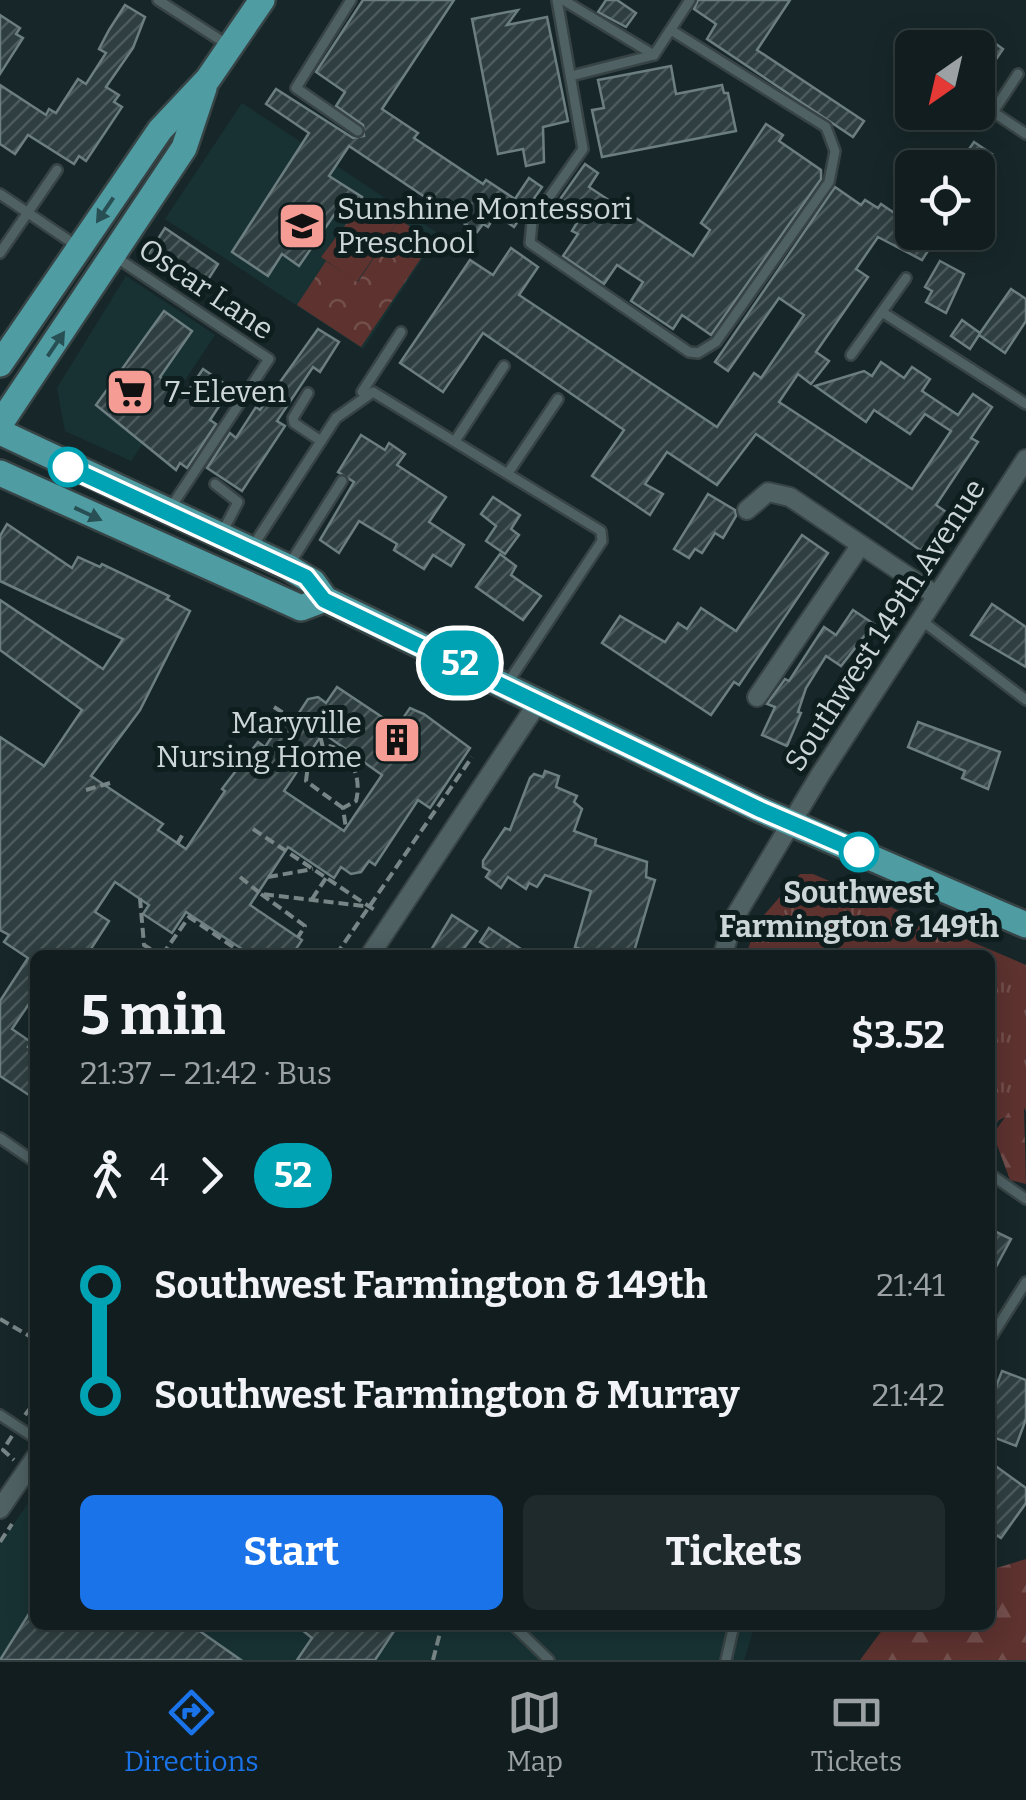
<!DOCTYPE html>
<html lang="en">
<head>
<meta charset="utf-8">
<style>
  :root { --surface:#111d1f; --page:#1e2a2c; --text:#f1f3f6; --muted:#9ca2a4; --line:#303b3d; --accent:#1a73e8 }
  body { margin:0; font-family:Bitter,serif; background:var(--page); color:var(--text); height:100vh; display:flex; flex-direction:column; font-size:38px; white-space:nowrap }
  * { box-sizing:border-box; margin:0 }
  p { font-size:32px; color:var(--muted) }
  .icon { flex:none; width:55px; height:55px; fill:none; stroke:currentColor; stroke-width:2; stroke-linecap:round; stroke-linejoin:round }
  .map { position:relative; flex:1; overflow:hidden }
  .sheet { position:absolute; left:30px; top:950px; width:965px; height:680px; display:flex; flex-direction:column; background:var(--surface); border-radius:15px; box-shadow:0 5px 25px #0003,0 0 0 2px var(--line) }
  .sheet>* { flex:none }
  .badge { padding:0 20px; border-radius:32px; font-size:35px; line-height:65px }
  .needle { width:65px; rotate:214deg }
  .fabs { position:absolute; left:895px; top:30px; display:grid; gap:20px }
  .fabs a { display:grid; place-items:center; width:100px; height:100px; border-radius:15px; background:var(--surface); box-shadow:0 5px 25px #0003,0 0 0 2px var(--line); font-size:50px }
  .map>.badge { position:absolute; translate:-50% -50%; box-shadow:0 0 0 5px #fff }
  .legs { display:flex; align-items:center; gap:15px; height:110px; padding:0 50px; font-size:32px }
  .legs p { margin-inline-start:auto }
  .overview { display:flex; align-items:center; justify-content:space-between; height:170px; padding:0 50px }
  h1 { font-size:55px; font-weight:700; line-height:75px }
  .action { display:flex; gap:20px; margin-top:auto; padding:20px 50px }
  .action a { flex:1; height:115px; border-radius:15px; background:var(--accent); color:#fff; font-size:40px; font-weight:700; line-height:115px; text-align:center }
  .action a+a { background:var(--page); color:var(--text) }
  ul { padding:0 50px; list-style:none }
  li { display:flex; align-items:center; gap:35px; height:110px; font-size:38px }
  li i { display:grid; place-items:center; width:15px; height:100%; margin:0 12px; background:currentColor }
  li i::after { content:''; width:25px; height:25px; margin:-12px; border:8px solid; border-radius:50%; background:var(--surface) }
  li p { margin-inline-start:auto }
  li:first-child i { background:linear-gradient(#0000 50%,currentColor 0) }
  li:last-child i { background:linear-gradient(currentColor 50%,#0000 0) }
  .tabs { display:flex; justify-content:space-around; align-items:center; height:140px; border-top:2px solid var(--line); background:var(--surface); font-size:28px; color:var(--muted) }
  .tabs a { display:grid; justify-items:center; gap:5px }
  .tabs .current { color:var(--accent) }
  .map>svg:first-child { display:block }
  .built { fill:#183234 }
  .grass { fill:url(#grass-tufts) }
  .forest { fill:url(#forest-firs) }
  .park { fill:url(#park-crowns) }
  .pitch { fill:#5d322f }
  .building { fill:url(#building-hatch); stroke:#6c7e80; stroke-width:2.5; fill-rule:evenodd }
  .lines { fill:none; stroke-linecap:round; stroke-linejoin:round }
  .lane-casing { stroke:#374344; stroke-width:14 }
  .street-casing { stroke:#374344; stroke-width:22 }
  .primary-casing { stroke:#374344; stroke-width:30 }
  .path { stroke:#788586; stroke-width:4; stroke-dasharray:10 5; stroke-linecap:butt }
  .lane { stroke:#4f6163; stroke-width:9 }
  .street { stroke:#4f6163; stroke-width:18 }
  .primary { stroke:#4f9ca3; stroke-width:25 }
  .oneway { fill:#285054 }
  .line-1-casing { stroke:#fff; stroke-width:22 }
  .line-1 { stroke:#00a3b4; stroke-width:15 }
  .stop-1-dot { fill:#fff; stroke:#00a3b4; stroke-width:5 }
  .labels { text-anchor:middle; dominant-baseline:central; stroke-width:10; stroke-linejoin:round; paint-order:stroke }
  .poi-label { font-size:30px; fill:#ccd6d7; stroke:#0e1e1f; text-anchor:start }
  .street-label { font-size:30px; fill:#ccd6d7; stroke:#0e1e1f }
  .stop-label { font-size:30px; font-weight:bold; fill:#ccd6d7; stroke:#0e1e1f }
</style>
</head>
<body>
<div class="map">
<svg width="1026" height="1660" viewBox="0 0 1026 1660">
  <defs>
    <pattern id="grass-tufts" width="24" height="20" patternUnits="userSpaceOnUse" patternTransform="scale(2.5)"><rect width="24" height="20" fill="#5d322f"/><path d="M3 7l-1-3M5 7V3M7 7l1-3M15 17l-1-3M17 17v-4M19 17l1-3" fill="none" stroke="#734f4c"/></pattern>
    <pattern id="forest-firs" width="22" height="20" patternUnits="userSpaceOnUse" patternTransform="scale(2.5)"><rect width="22" height="20" fill="#5d322f"/><path d="M5 1l3.5 6h-7zM16 11l3.5 6h-7z" fill="#734f4c"/></pattern>
    <pattern id="park-crowns" width="20" height="18" patternUnits="userSpaceOnUse" patternTransform="scale(2.5)"><rect width="20" height="18" fill="#5d322f"/><path d="M2 6a3 3 0 1 1 6 0M12 15a3 3 0 1 1 6 0" fill="none" stroke="#734f4c"/></pattern>
    <pattern id="building-hatch" width="6" height="6" patternUnits="userSpaceOnUse" patternTransform="scale(2.5)"><rect width="6" height="6" fill="#2f3f41"/><path d="M-1 1l2-2M0 6l6-6M5 7l2-2" fill="none" stroke="#4c5a5c"/></pattern>
  </defs>
  <rect width="100%" height="100%" fill="#172729"/>
  <g class="built">
    <path d="M242,103L439,234L363,349L165,219Z"/>
    <path d="M126,276L215,335L131,461L65,431L57,388Z"/>
    <path d="M35,1493V1625H754L753,1632L744,1660H0V1544Z"/>
  </g>
  <path class="grass" d="M800,874H813L1026,965V1111L1024,1108L999,1120L990,1133V955H746L757,923Z"/>
  <g class="forest">
    <path d="M1024,1108L1026,1184L1010,1180L993,1134L1011,1109Z"/>
    <path d="M1026,1559V1660H860L886,1625H990V1570Z"/>
  </g>
  <path class="park" d="M399,219L432,242L361,347L297,305L326,261L358,282Z"/>
  <path class="pitch" d="M366,198L399,219L357,282L321,257Z"/>
  <g class="building">
    <path d="M363,0H454L382,109L418,133L414,138L483,184L486,180L515,199L529,178L542,187L514,227L496,214L488,227L483,224L477,232L349,146L329,176L362,197L346,223L334,215L299,266L282,254L268,276L232,252L309,133L266,104L276,89L353,138L364,136L363,125L336,106L345,92L316,72Z"/>
    <path d="M606,0H617L636,13L626,27L598,12Z"/>
    <path d="M698,0H790L757,50L864,121L853,137L707,39L716,24L694,9Z"/>
    <path d="M125,5L145,17L133,48L106,87L119,95L114,102L122,107L86,161L79,156L74,164L28,135L15,154L0,144V85L46,115L49,109L56,113L78,79L86,84L106,53L99,49L109,30Z"/>
    <path d="M518,10L507,25L547,17L568,121L543,127L544,162L526,166L523,149L498,154L472,19Z"/>
    <path d="M0,15L20,28L16,34L23,38L0,74Z"/>
    <path d="M978,31L1003,49L978,86Z"/>
    <path d="M671,66L676,94L722,85L724,93H728L736,131L602,157L592,110L604,108L598,80Z"/>
    <path d="M766,124L783,135L779,141L821,170V179L711,335L682,315L673,329L631,301L643,282L617,265L604,284L563,256L578,234L572,231L578,221L556,205L585,164L598,173L589,187L693,256L710,230L701,223Z"/>
    <path d="M974,142L992,154L983,168H956Z"/>
    <path d="M835,187L861,205L865,200L878,208L881,204L912,225V232H924L935,240L922,260L878,237L856,269L868,277L816,352L829,361L811,384L798,374L779,402L912,489L951,431L925,414L910,434L874,410L866,422L815,386L864,371L872,376L881,362L904,378L912,367L930,379L922,391L958,415L973,394L992,407L971,438L978,442L936,505L952,516L927,555L756,434L717,485L667,452L645,484L663,494L650,515L592,476L624,430L483,333L443,392L400,363L470,260L493,275L511,248L538,267L519,295L717,427L754,373L761,378L804,315L779,298L728,371L715,362Z"/>
    <path d="M165,228L218,264L200,292L147,256Z"/>
    <path d="M940,261L964,274L946,313L926,302L932,291L925,287Z"/>
    <path d="M1011,289L1026,299V321L1005,353L979,335L970,349L951,336L962,320L980,333Z"/>
    <path d="M164,311L192,331L160,377L186,394L203,369L231,388L210,420L216,424L187,468L180,463L176,470L96,405Z"/>
    <path d="M318,329L339,342L320,372L313,367L277,421L285,426L242,491L207,468L230,433L236,438L256,407L260,410Z"/>
    <path d="M361,435L385,450L389,443L405,454L397,465L446,497L429,522L464,545L451,566L433,555L424,569L394,550L397,544L359,521L339,553L320,540L354,482L338,472Z"/>
    <path d="M708,494L735,510L736,516L723,538L715,533L702,553L695,549L689,558L674,549Z"/>
    <path d="M493,497L520,515L511,529L519,535L505,554L486,541L496,526L481,514Z"/>
    <path d="M7,524L72,568L78,557L100,567L102,564L169,596L167,599L190,611L140,710L91,776L163,824L158,830L186,849L225,791L222,789L258,742L265,747L285,717L293,722L308,699L318,697L326,703L337,687L397,727L410,708L424,714L470,748L430,808L418,800L375,865L369,861L361,872L351,874L341,867L334,878L288,847L250,905L302,940L292,955H251L186,912L172,933L143,914L149,905L115,882L95,912L109,921L87,955H35V995L12,1029L31,1042L28,1047L35,1051V1099L0,1076V1001L28,958L4,942L9,935L0,930V737L44,766L82,710L0,650V600L103,669L123,639L0,581V536ZM323,733L382,775L344,831L284,791Z"/>
    <path d="M802,535L828,553L739,685L734,682L711,715L602,643L620,616L665,642L678,623L687,629L701,608L736,631Z"/>
    <path d="M500,554L516,566L511,575L541,596L523,620L476,587Z"/>
    <path d="M992,604L1026,627V667L971,635Z"/>
    <path d="M853,610L874,624L841,666L826,656L806,688L798,712L801,713L787,746L762,735L775,707L767,704L785,679L789,681L824,627L836,635Z"/>
    <path d="M918,722L1000,752L988,789L962,778L965,771L908,747Z"/>
    <path d="M545,771L559,776L556,787L577,796L574,802L582,809L574,831L596,839L595,845L647,862L646,877L655,880L633,955H582L583,950L575,947L591,891L545,875L537,887L529,883L526,889L508,877L501,888L486,877L490,871L483,867V861L505,828L510,830L530,778L534,774L543,777Z"/>
    <path d="M452,915L477,931L459,955H428Z"/>
    <path d="M489,928L530,955H499L480,942Z"/>
    <path d="M990,1229L1011,1239L990,1278Z"/>
    <path d="M1002,1371L1026,1380V1419L1016,1446L990,1436V1402Z"/>
    <path d="M990,1462L1026,1488V1503L1001,1538L990,1531Z"/>
    <path d="M35,1604V1625H191L241,1660H0Z"/>
    <path d="M296,1625H398L375,1660H297L312,1638Z"/>
  </g>
  <g class="lines">
    <g class="lane-casing">
      <g id="lane">
        <path d="M158,0L228,45"/>
        <path d="M351,0L296,88L358,131"/>
        <path d="M557,0L583,149L532,222L530,243L689,352L698,353L716,342L829,182L835,151L826,127L671,30"/>
        <path d="M563,0L654,55L690,0"/>
        <path d="M571,76L654,55"/>
        <path d="M978,102L1026,134"/>
        <path d="M993,112L1018,74"/>
        <path d="M0,194L77,246"/>
        <path d="M0,253L57,170"/>
        <path d="M117,258L269,359L171,507"/>
        <path d="M882,312L1026,404"/>
        <path d="M851,355L906,278"/>
        <path d="M362,392L401,332"/>
        <path d="M308,393L293,418L294,423L321,441"/>
        <path d="M455,441L504,366"/>
        <path d="M508,473L558,399"/>
        <path d="M215,484L238,502L223,531"/>
        <path d="M251,549L336,418L373,392L601,531L602,541L507,684"/>
        <path d="M289,565L342,481"/>
        <path d="M921,620L1026,700"/>
        <path d="M0,1138L35,1162"/>
        <path d="M990,1174L1026,1199"/>
        <path d="M990,1339L1026,1282"/>
        <path d="M0,1415L35,1438"/>
        <path d="M513,1625L549,1660"/>
        <path d="M726,1660L734,1625"/>
      </g>
    </g>
    <g class="street-casing">
      <g id="street">
        <path d="M747,510L768,492L790,497L937,596"/>
        <path d="M757,697L860,546"/>
        <path d="M370,955L539,701"/>
        <path d="M723,955L733,920L820,775L1026,459"/>
        <path d="M0,1509L35,1458"/>
      </g>
    </g>
    <g class="primary-casing">
      <g id="primary">
        <path d="M0,364L160,130L208,79L262,0"/>
        <path d="M0,424L184,148L204,88"/>
        <path d="M0,432L288,567L313,582L325,599L759,809L1026,925"/>
        <path d="M0,473L301,608L325,599"/>
      </g>
    </g>
    <g class="path">
      <path d="M274,707L299,723"/>
      <path d="M309,728L320,735L323,748"/>
      <path d="M86,790L110,783"/>
      <path d="M343,808L306,781L308,765L328,746C352,750 362,779 356,801L343,808L346,829"/>
      <path d="M253,829L376,911"/>
      <path d="M177,844L183,834"/>
      <path d="M240,877L261,894L364,906"/>
      <path d="M268,877L313,869"/>
      <path d="M261,894L305,926L298,937"/>
      <path d="M140,898L144,945L160,955"/>
      <path d="M312,899L326,878"/>
      <path d="M162,955L189,917L245,955"/>
      <path d="M336,955L472,757"/>
      <path d="M0,1319L31,1337L35,1355"/>
      <path d="M25,1415L35,1402"/>
      <path d="M12,1436L3,1450L14,1460"/>
      <path d="M0,1542L12,1524"/>
      <path d="M433,1660L442,1625"/>
    </g>
    <use href="#lane" class="lane"/>
    <use href="#street" class="street"/>
    <use href="#primary" class="primary"/>
  </g>
  <defs><path id="oneway-solid" d="M-6-.8H1V-3.2L6.5 0L1 3.2V.8H-6Z" transform="scale(2.5)"/></defs>
  <g class="oneway">
    <use href="#oneway-solid" transform="translate(105 210) rotate(124)"/>
    <use href="#oneway-solid" transform="translate(56 344) rotate(-56)"/>
    <use href="#oneway-solid" transform="translate(88 514) rotate(25)"/>
  </g>
  <g class="lines">
    <g class="line-1-casing">
      <path id="line-1" d="M68,467L306,577L324,600L759,809L859,852"/>
    </g>
    <use href="#line-1" class="line-1"/>
  </g>
  <defs>
    <g id="school-square" transform="scale(2.5)"><rect x="-9" y="-9" width="18" height="18" rx="4" fill="#f59c95" stroke="#0e1e1f"/><path d="M0-5L7-2L0 1L-7-2ZM-4 1L0 2.5L4 1V4Q0 6-4 4Z" fill="#111"/></g>
    <g id="supermarket-square" transform="scale(2.5)"><rect x="-9" y="-9" width="18" height="18" rx="4" fill="#f59c95" stroke="#0e1e1f"/><path d="M-6-5.5h2.5l.6 2H6L4.5 2H-2.5L-4.4-4H-6ZM-1.5 3.2a1.3 1.3 0 1 0 .1 0ZM3 3.2a1.3 1.3 0 1 0 .1 0Z" fill="#111"/></g>
    <g id="building-square" transform="scale(2.5)"><rect x="-9" y="-9" width="18" height="18" rx="4" fill="#f59c95" stroke="#0e1e1f"/><path d="M-4-6H4V6H1V3H-1V6H-4ZM-2.5-4.3h1.7v1.8h-1.7ZM.8-4.3h1.7v1.8H.8ZM-2.5-1h1.7V.8h-1.7ZM.8-1h1.7V.8H.8Z" fill="#111"/></g>
  </defs>
  <g fill-rule="evenodd">
    <use href="#school-square" x="302" y="226"/>
    <use href="#supermarket-square" x="130" y="392"/>
    <use href="#building-square" x="397" y="740"/>
  </g>
  <g class="stop-1-dot">
    <circle cx="68" cy="467" r="18"/>
    <circle cx="859" cy="852" r="18"/>
  </g>
  <g class="labels">
    <g class="poi-label">
      <text x="337" y="209">Sunshine Montessori<tspan x="337" dy="34">Preschool</tspan></text>
      <text x="165" y="392">7-Eleven</text>
      <text x="362" y="723" text-anchor="end">Maryville<tspan x="362" dy="34">Nursing Home</tspan></text>
    </g>
    <g class="street-label">
      <text transform="translate(206 289) rotate(34)">Oscar Lane</text>
      <text transform="translate(885 625) rotate(-57)">Southwest 149th Avenue</text>
    </g>
    <g class="stop-label">
      <text x="859" y="893">Southwest<tspan x="859" dy="34">Farmington &amp; 149th</tspan></text>
    </g>
  </g>
</svg>
<div class="fabs">
<a><svg class="needle" viewBox="-14 -14 28 28"><path d="M0-13l5 13h-10z" fill="#e53935"/><path d="M0 13l5-13h-10z" fill="#9ca2a4"/></svg></a>
<a><svg class="icon" aria-label="locate" viewBox="0 0 24 24"><circle cx="12" cy="12" r="6"/><path d="M12 2v4M12 18v4M2 12h4M18 12h4"/></svg></a>
</div>
<b class="badge" style="left:460px;top:663px;background:#00a3b4;color:#fff">52</b>
<section class="sheet">
<div class="overview"><div><h1>5 min</h1><p>21:37 – 21:42 · Bus</p></div><b>$3.52</b></div>
<div class="legs"><svg class="icon" aria-label="walk" viewBox="0 0 24 24"><circle cx="13" cy="4" r="2"/><path d="M13 8l-2 6 4 7M11 14l-3 7M7 12l3-4h3l4 4"/></svg>4<svg class="icon" aria-label="forward" viewBox="0 0 24 24"><path d="M9 5l7 7-7 7"/></svg><b class="badge" style="background:#00a3b4;color:#fff">52</b></div>
<ul>
<li><i style="color:#00a3b4"></i><b>Southwest Farmington &amp; 149th</b><p>21:41</p></li>
<li><i style="color:#00a3b4"></i><b>Southwest Farmington &amp; Murray</b><p>21:42</p></li>
</ul>
<div class="action"><a>Start</a><a>Tickets</a></div>
</section>
</div>
<nav class="tabs">
<a class="current"><svg class="icon" aria-label="directions" viewBox="0 0 24 24"><path d="M12 3l9 9-9 9-9-9zM9 14v-3h6M13 9l2 2-2 2"/></svg>Directions</a>
<a><svg class="icon" aria-label="map" viewBox="0 0 24 24"><path d="M3 6l6-2 6 2 6-2v14l-6 2-6-2-6 2zM9 4v14M15 6v14"/></svg>Map</a>
<a><svg class="icon" aria-label="tickets" viewBox="0 0 24 24"><path d="M3 7h18v10H3zM15 7v10"/></svg>Tickets</a>
</nav>
</body>
</html>
